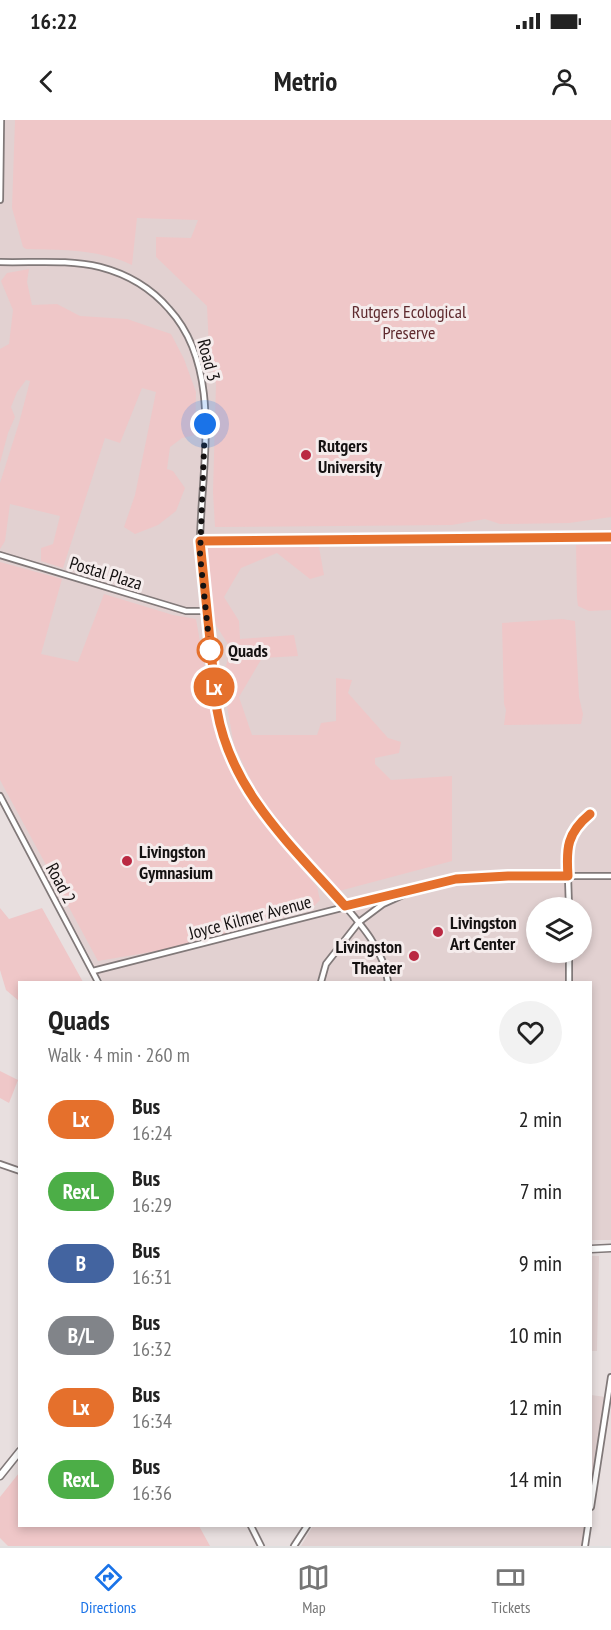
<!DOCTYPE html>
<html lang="en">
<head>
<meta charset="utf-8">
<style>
  :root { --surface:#fff; --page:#f2f2f2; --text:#222; --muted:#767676; --line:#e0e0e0; --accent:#1a73e8 }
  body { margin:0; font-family:"PT Sans Narrow",sans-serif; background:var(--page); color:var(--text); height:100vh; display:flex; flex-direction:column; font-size:22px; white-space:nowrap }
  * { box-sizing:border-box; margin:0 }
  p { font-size:20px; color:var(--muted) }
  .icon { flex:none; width:33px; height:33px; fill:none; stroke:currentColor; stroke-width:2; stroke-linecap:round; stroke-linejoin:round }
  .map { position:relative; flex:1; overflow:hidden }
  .sheet { position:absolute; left:18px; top:861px; width:574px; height:546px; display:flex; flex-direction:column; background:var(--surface); border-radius:0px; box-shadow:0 3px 9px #0003 }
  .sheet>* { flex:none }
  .badge { padding:0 12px; border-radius:20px; font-size:21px; line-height:39px }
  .buttons { position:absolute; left:526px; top:777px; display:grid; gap:12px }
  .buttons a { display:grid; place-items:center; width:66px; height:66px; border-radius:50%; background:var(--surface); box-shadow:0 3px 9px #0003; font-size:30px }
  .you { position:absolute; width:30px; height:30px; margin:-15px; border:4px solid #fff; border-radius:50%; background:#1a73e8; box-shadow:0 0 0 9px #1a73e833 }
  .map>.badge { position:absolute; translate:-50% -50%; box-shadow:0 0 0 3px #fff }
  .round { display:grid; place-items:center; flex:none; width:63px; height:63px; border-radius:32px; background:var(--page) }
  .head { display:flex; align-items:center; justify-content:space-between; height:102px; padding:0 30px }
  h1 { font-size:28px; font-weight:600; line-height:45px }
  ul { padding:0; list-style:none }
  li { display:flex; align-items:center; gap:18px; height:72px; padding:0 30px }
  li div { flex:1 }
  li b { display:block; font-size:22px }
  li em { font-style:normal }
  li .badge { min-width:66px; font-weight:700; text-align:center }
  .status { display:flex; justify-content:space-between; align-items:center; height:42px; padding:0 30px; background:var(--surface); direction:ltr }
  .status svg { height:16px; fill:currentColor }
  header { display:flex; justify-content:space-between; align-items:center; height:78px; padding:0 30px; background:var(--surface); font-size:27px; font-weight:600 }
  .tabs { display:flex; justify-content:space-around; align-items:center; height:84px; border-top:2px solid var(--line); background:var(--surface); font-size:16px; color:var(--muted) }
  .tabs a { display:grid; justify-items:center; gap:3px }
  .tabs .on { color:var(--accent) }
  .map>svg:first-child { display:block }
  .built { fill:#e2d1d1; fill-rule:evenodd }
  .green { fill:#efc7c8 }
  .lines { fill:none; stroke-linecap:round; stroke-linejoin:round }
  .minor-casing { stroke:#817979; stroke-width:8 }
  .tertiary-casing { stroke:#817979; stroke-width:9 }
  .minor { stroke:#fff; stroke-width:4.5 }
  .tertiary { stroke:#fff; stroke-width:6 }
  .line-casing { stroke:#fff; stroke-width:14 }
  .line { stroke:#e5702c; stroke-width:9 }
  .walk { stroke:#141111; stroke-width:6; stroke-dasharray:0 10.8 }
  .poi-dot { fill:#ba2942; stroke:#f5ecec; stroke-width:2 }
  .stop-dot { fill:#fff; stroke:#e5702c; stroke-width:3 }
  .labels { text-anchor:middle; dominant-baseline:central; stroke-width:6; stroke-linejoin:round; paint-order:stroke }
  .park-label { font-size:18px; fill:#5e2a2e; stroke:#f5ecec }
  .street-label { font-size:18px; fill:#141111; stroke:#f5ecec }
  .poi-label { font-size:18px; font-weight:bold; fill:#141111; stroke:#f5ecec; text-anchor:start }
  .stop-label { font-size:18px; font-weight:bold; fill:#141111; stroke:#f5ecec; text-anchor:start }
</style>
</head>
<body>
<div class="status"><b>16:22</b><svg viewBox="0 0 49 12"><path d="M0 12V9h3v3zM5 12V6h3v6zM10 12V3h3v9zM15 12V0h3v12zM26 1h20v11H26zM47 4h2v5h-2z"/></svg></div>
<header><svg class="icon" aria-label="back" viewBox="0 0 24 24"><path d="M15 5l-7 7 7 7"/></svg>Metrio<svg class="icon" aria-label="person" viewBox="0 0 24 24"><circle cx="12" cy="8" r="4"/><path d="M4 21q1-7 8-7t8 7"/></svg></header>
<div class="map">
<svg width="611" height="1426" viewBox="0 0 611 1426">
  <rect width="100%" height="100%" fill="#e8dfdf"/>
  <g class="built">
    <path d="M0,0H611V1120H591V862H103L0,670ZM537,788H582V832H537Z"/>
    <path d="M591,1136H599L597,1231H591Z"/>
    <path d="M591,1275L606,1277L591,1379Z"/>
    <path d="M313,1406H587L584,1426H301Z"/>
  </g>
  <g class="green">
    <path d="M15,0H611V397L569,403L500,404L485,399L452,405L215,407L213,372L216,264L209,229L207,186L156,137V117L191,118L198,100L137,98L132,145C98,129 63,130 26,129L23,127L12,88Z"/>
    <path d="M29,149L27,162L32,185L57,184L80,196L127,199L171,214L184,239L196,272L195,315L182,318L170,327L167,349L173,351L185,368L176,391L158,405L135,414L124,407L135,375L156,272L142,268L120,323L105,318L63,448L41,441V428L53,424L60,396L10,384L5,421L0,429V363L19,303L30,261L26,260L17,272L11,287L15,297L8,313L0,343V229L9,224L13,190L1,161L7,153Z"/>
    <path d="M205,424L319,427L324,455L310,459L277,433L241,448L224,477L239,501L240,519L294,515L298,536L262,538L239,577L252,615H317L321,603L336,601V558L352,560L348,573L388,618L401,622L399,633L375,638V644L391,660L452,656V741L339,771L260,679L234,625L222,559L231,529L212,499Z"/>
    <path d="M611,424V490L589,491L578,486L577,478L576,425Z"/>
    <path d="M0,442L62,459L41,534L78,542L104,474L173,495L196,499L215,608L231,651L256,695L317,767L320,780L310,790L169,829L98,841L0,660Z"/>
    <path d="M562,499L575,501L579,577L583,594L581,604L504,605L506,590L504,584L502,503Z"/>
    <path d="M0,788L9,799L42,788L83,862H20L19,881L6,870L0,850Z"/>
    <path d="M0,951L18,960L9,983L0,978Z"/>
    <path d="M19,1353L20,1406H199L210,1426H8L0,1418V1377Z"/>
  </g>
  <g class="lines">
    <g class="minor-casing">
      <g id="minor">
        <path d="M0,80L1,0"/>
        <path d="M0,142C32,143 68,139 100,147C127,154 151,168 169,189C224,249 201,347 200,422C199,443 202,464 205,485C209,520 213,555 217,590C231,667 281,714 331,770C355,798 383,825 388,862"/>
        <path d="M200,421L611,417"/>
        <path d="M0,435L186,491H205"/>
        <path d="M0,676L98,862"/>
        <path d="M568,756L569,788"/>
        <path d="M93,851L456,759L508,756H611"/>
        <path d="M321,862L326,844L359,802L383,784L405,774"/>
        <path d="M569,862V832"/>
        <path d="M0,1044L20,1051"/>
        <path d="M591,1387L611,1257"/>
        <path d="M251,1406L261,1426"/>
        <path d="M294,1426L307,1406"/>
        <path d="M585,1426L588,1406"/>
      </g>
    </g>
    <g class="tertiary-casing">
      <g id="tertiary">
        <path d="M591,1129L611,1128"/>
        <path d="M0,1356L20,1331"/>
      </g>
    </g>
    <use href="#minor" class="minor"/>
    <use href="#tertiary" class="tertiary"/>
  </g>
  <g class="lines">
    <g class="line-casing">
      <path id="line" d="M590,694C567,713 566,728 568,756H508L456,759L345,786C292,726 231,672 217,590L200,421L611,417"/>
    </g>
    <use href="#line" class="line"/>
    <path class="walk" d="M205,304L200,435L210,530"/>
  </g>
  <g class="poi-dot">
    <circle cx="306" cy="335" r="6"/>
    <circle cx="127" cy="741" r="6"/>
    <circle cx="438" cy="812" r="6"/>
    <circle cx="414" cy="836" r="6"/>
  </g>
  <circle class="stop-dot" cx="210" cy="530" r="12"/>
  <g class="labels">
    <g class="park-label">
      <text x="409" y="191">Rutgers Ecological<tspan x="409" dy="21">Preserve</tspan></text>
    </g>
    <g class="street-label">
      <text transform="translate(209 240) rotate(75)">Road 3</text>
      <text transform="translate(106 453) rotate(17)">Postal Plaza</text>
      <text transform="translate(61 763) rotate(62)">Road 2</text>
      <text transform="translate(250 797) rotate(-15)">Joyce Kilmer Avenue</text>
    </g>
    <g class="poi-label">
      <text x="318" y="325">Rutgers<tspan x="318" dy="21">University</tspan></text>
      <text x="139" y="731">Livingston<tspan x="139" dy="21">Gymnasium</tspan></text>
      <text x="450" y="802">Livingston<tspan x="450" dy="21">Art Center</tspan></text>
      <text x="402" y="826" text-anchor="end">Livingston<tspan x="402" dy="21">Theater</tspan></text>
    </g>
    <g class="stop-label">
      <text x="228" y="530">Quads</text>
    </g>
  </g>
</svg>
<div class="buttons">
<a><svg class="icon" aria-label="layers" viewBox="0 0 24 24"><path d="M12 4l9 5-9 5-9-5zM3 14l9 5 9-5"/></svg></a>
</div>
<div class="you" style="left:205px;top:304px"></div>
<b class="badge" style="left:214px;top:567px;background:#e5702c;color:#fff">Lx</b>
<section class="sheet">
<div class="head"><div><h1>Quads</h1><p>Walk · 4 min · 260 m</p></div><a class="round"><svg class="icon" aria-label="heart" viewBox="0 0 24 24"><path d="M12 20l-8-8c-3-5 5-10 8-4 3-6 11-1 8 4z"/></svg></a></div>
<ul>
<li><span class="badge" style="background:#e5702c;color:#fff">Lx</span><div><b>Bus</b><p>16:24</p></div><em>2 min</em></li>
<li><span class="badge" style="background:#4cae47;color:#fff">RexL</span><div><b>Bus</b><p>16:29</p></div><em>7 min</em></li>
<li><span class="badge" style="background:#4364a0;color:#fff">B</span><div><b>Bus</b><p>16:31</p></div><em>9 min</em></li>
<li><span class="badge" style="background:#818489;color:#fff">B/L</span><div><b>Bus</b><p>16:32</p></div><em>10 min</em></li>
<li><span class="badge" style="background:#e5702c;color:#fff">Lx</span><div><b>Bus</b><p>16:34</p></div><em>12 min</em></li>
<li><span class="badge" style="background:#4cae47;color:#fff">RexL</span><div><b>Bus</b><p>16:36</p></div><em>14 min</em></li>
</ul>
</section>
</div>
<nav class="tabs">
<a class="on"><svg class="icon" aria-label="directions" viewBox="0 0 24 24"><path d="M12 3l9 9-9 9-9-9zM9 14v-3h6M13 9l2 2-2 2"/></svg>Directions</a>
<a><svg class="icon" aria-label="map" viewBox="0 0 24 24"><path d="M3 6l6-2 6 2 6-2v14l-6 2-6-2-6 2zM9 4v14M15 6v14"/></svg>Map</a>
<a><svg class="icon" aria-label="tickets" viewBox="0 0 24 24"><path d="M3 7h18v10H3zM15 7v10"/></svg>Tickets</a>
</nav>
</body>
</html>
